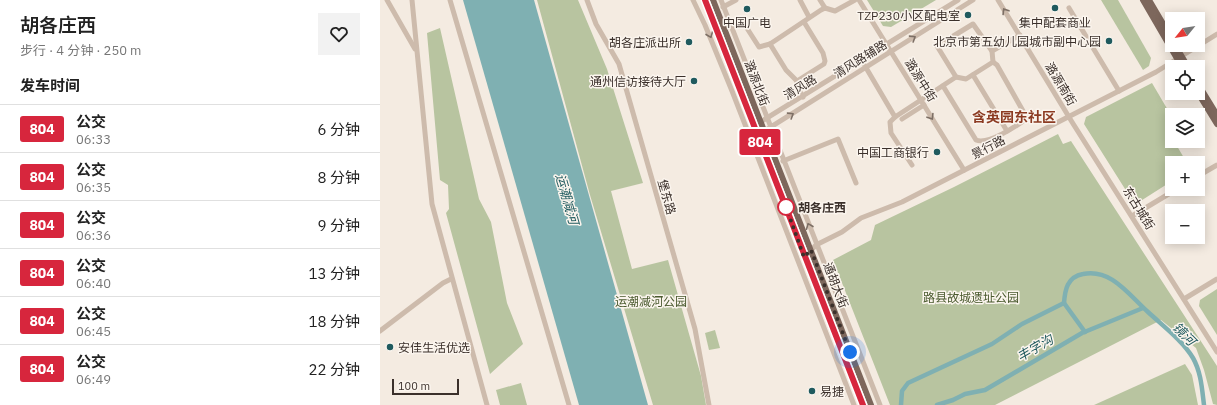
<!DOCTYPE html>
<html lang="zh">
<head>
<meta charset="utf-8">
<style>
  :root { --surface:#fff; --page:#f2f2f2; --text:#222; --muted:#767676; --line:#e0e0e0 }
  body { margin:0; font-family:"IBM Plex Sans","Noto Sans SC",sans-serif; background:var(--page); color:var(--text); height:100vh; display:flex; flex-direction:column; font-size:15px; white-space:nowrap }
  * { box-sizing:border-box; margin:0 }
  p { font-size:13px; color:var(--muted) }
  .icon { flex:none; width:22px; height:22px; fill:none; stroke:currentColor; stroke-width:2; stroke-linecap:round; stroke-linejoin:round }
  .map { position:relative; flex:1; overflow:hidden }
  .panel { display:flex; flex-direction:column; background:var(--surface); width:380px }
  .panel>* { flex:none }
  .badge { padding:0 8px; border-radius:3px; font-size:14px; line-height:26px }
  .needle { width:26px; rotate:240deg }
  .fabs { position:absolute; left:785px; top:12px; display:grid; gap:8px }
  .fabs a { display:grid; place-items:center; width:40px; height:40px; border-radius:0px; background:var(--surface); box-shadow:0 2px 10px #0003; font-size:20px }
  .scale { position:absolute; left:12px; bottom:10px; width:67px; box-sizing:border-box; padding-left:4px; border:2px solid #3b302b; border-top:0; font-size:11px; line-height:14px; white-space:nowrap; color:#3b302b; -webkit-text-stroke:3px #fbf5ee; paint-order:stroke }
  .you { position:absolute; width:20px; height:20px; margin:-10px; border:3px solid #fff; border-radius:50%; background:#1a73e8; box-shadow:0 0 0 6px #1a73e833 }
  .map>.badge { position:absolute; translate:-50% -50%; box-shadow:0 0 0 2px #fff }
  h2 { padding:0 20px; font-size:15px; line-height:36px }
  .round { display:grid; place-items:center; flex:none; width:42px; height:42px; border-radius:0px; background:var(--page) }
  .overview { display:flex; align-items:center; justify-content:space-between; height:68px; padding:0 20px }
  h1 { font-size:19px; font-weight:600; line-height:30px }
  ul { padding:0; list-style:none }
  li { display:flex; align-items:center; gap:12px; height:48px; padding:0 20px; border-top:1px solid var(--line) }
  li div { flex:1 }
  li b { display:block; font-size:15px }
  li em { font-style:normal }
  li .badge { min-width:44px; font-weight:700; text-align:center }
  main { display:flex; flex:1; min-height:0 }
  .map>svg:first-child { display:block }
  .green { fill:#b8c4a0 }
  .water { fill:#7fb0b2 }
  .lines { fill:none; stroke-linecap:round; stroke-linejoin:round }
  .canal { stroke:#7fb0b2; stroke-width:4.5 }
  .minor { stroke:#cdbbac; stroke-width:5 }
  .major { stroke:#7d675c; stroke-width:6 }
  .oneway { stroke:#7d6f65 }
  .line-casing { stroke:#fff; stroke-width:9 }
  .line { stroke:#d7263d; stroke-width:6 }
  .walk { stroke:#3b302b; stroke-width:4; stroke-dasharray:0 7.2 }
  .poi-dot { fill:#1f5a5e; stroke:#fbf5ee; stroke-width:1.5 }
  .stop-dot { fill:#fff; stroke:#d7263d; stroke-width:2 }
  .labels { text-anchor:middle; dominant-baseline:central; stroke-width:3; stroke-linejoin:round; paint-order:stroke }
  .poi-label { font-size:12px; fill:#3b302b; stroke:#fbf5ee; text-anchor:end }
  .street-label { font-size:12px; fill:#3b302b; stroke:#fbf5ee }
  .stop-label { font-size:12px; font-weight:bold; fill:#3b302b; stroke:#fbf5ee; text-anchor:start }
  .park-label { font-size:12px; fill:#4a5a2e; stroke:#fbf5ee }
  .water-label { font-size:13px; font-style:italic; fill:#1f5a5e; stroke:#fbf5ee }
  .quarter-label { font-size:14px; font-weight:bold; fill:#8c3b22; stroke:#fbf5ee }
</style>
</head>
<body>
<main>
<section class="panel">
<div class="overview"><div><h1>胡各庄西</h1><p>步行 · 4 分钟 · 250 m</p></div><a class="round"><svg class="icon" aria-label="heart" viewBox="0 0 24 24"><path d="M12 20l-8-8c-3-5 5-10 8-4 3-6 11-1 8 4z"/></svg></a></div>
<h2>发车时间</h2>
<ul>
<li><span class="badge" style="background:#d7263d;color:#fff">804</span><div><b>公交</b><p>06:33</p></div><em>6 分钟</em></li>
<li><span class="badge" style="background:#d7263d;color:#fff">804</span><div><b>公交</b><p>06:35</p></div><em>8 分钟</em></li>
<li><span class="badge" style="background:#d7263d;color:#fff">804</span><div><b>公交</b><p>06:36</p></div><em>9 分钟</em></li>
<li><span class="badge" style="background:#d7263d;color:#fff">804</span><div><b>公交</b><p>06:40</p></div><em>13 分钟</em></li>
<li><span class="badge" style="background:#d7263d;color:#fff">804</span><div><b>公交</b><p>06:45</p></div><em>18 分钟</em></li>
<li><span class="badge" style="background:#d7263d;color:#fff">804</span><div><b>公交</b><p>06:49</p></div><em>22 分钟</em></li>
</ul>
</section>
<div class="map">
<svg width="837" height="405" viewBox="0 0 837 405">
  <rect width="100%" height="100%" fill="#f4ebe1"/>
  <g class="green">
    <path d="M157,0H198L227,69L263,183L231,191L252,269L288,260L321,376L326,405H273L210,195Z"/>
    <path d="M487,0H556L511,27L503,26Z"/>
    <path d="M721,0H738L771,58L769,66L763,70Z"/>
    <path d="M60,28L99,199L111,222L127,303L143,344L110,374L66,213L69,209L68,185L60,180L47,33Z"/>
    <path d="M772,83L792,117V141H794L807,163H792V181L759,202L752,200L704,124L706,117Z"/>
    <path d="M678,134L683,144L691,141L837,366V405L833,404L824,370L816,348L781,320L615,405H510L453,260L491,240L495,225L574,187Z"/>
    <path d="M837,289V335L819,306L820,300Z"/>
    <path d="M335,330L340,348L329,350L325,333Z"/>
    <path d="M805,364L812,375L818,405H714Z"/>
    <path d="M141,383L147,405H120L116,390Z"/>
  </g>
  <path class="water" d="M83,0H154L268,405H199Z"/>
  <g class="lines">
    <g class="canal">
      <path d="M684,303C685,290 687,277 703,274C731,268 749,295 768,312C782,325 803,341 813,358C821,372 822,389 824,405"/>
      <path d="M521,405L522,391L528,383L612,344L642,324L684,303L705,332"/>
      <path d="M557,405L573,400L585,394L605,390L702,333L763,308"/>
    </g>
    <g class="minor">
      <path d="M7,0L35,49"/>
      <path d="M32,0L52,204L107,405"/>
      <path d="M70,0L189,405"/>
      <path d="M207,0L216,24L239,64L315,329L329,405"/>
      <path d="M313,0L325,25L352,91L474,405"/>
      <path d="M341,0L500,405"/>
      <path d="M420,0L429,17"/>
      <path d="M440,0L445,8"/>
      <path d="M479,0L584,170"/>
      <path d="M618,0L692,122L837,352"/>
      <path d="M343,7L356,0"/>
      <path d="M689,8L739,91"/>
      <path d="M363,22L379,47L390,44L441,10L445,8L455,11L475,0"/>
      <path d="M390,44L406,70L417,81V87L423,97"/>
      <path d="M485,66L515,117"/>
      <path d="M593,75L627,131"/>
      <path d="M576,77L557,46L593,24L612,51"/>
      <path d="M417,81L444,64L445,61L443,53L424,22"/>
      <path d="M563,86L596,140C608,145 637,126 647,118L617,65L613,62"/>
      <path d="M522,119L544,105"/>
      <path d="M374,126L578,0"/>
      <path d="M378,135L593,0"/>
      <path d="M403,161L458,139L476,183"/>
      <path d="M532,165L511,133L510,122L515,117L576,77L586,79L613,62L612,51L640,35"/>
      <path d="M818,176L837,165"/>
      <path d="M752,216L797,189"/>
      <path d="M425,257L436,245L462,232L481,218L522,202L776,72L837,34"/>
      <path d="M804,299L837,279"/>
      <path d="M0,331L63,283L71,279"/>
    </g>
    <g class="major">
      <path d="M324,0L483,405"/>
      <path d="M333,0L491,405"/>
      <path d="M763,0L802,67"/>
      <path d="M769,0L792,39"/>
      <path d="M795,45L808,67"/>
      <path d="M818,84L837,115"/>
      <path d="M818,93L837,124"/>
    </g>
  </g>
  <defs><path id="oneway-chevron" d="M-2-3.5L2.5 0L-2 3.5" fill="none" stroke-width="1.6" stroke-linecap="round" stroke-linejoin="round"/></defs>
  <g class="oneway">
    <use href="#oneway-chevron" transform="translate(625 11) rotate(-122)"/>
    <use href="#oneway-chevron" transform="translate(330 35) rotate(68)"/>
    <use href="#oneway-chevron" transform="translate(533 38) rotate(-32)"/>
    <use href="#oneway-chevron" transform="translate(411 115) rotate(-32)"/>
    <use href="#oneway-chevron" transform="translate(551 117) rotate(58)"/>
    <use href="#oneway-chevron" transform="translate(429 226) rotate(-112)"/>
  </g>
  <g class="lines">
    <g class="line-casing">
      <path id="line" d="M325,0L483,405"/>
    </g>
    <use href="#line" class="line"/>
    <path class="walk" d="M406,207L424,257L431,250L470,352"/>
  </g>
  <g class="poi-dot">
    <circle cx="675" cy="8" r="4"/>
    <circle cx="367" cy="9" r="4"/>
    <circle cx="588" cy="15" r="4"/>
    <circle cx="729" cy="41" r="4"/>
    <circle cx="309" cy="42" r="4"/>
    <circle cx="314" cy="81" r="4"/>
    <circle cx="557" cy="152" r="4"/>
    <circle cx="10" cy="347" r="4"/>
    <circle cx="432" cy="391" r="4"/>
  </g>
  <circle class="stop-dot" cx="406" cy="207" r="8"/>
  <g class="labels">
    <g class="poi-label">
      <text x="580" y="15">TZP230小区配电室</text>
      <text x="367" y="22" text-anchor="middle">中国广电</text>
      <text x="675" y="22" text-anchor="middle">集中配套商业</text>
      <text x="721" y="41">北京市第五幼儿园城市副中心园</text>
      <text x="301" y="42">胡各庄派出所</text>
      <text x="306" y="81">通州信访接待大厅</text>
      <text x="549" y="152">中国工商银行</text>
      <text x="18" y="347" text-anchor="start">安佳生活优选</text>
      <text x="440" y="391" text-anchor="start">易捷</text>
    </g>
    <g class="street-label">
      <text transform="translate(480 59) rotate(-32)">清风路辅路</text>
      <text transform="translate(541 80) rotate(58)">潞源中街</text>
      <text transform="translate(377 83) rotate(69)">潞源北街</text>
      <text transform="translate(681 84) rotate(59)">潞源南街</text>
      <text transform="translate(420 87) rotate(-32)">清风路</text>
      <text transform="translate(608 147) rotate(-27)">景行路</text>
      <text transform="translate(287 197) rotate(74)">堡东路</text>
      <text transform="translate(759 208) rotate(58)">东古城街</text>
      <text transform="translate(456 285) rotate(69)">通胡大街</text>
    </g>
    <g class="stop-label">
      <text x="418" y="207">胡各庄西</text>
    </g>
    <g class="park-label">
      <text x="591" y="297">路县故城遗址公园</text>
      <text x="271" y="301">运潮减河公园</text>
    </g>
    <g class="water-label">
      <text transform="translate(187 199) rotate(74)">运潮减河</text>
      <text transform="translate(804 334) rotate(45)">镜河</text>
      <text transform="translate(655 348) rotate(-30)">丰字沟</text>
    </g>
    <g class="quarter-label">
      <text x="634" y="117">含英园东社区</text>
    </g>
  </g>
</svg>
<div class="fabs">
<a><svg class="needle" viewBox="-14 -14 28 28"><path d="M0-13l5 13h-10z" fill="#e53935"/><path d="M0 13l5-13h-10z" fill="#767676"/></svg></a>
<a><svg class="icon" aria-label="locate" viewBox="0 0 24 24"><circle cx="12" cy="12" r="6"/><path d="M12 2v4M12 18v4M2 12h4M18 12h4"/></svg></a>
<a><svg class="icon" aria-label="layers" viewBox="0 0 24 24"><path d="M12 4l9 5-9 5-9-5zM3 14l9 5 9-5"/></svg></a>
<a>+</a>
<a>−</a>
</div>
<div class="scale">100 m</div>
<div class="you" style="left:470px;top:352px"></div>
<b class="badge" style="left:380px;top:142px;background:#d7263d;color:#fff">804</b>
</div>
</main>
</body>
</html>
